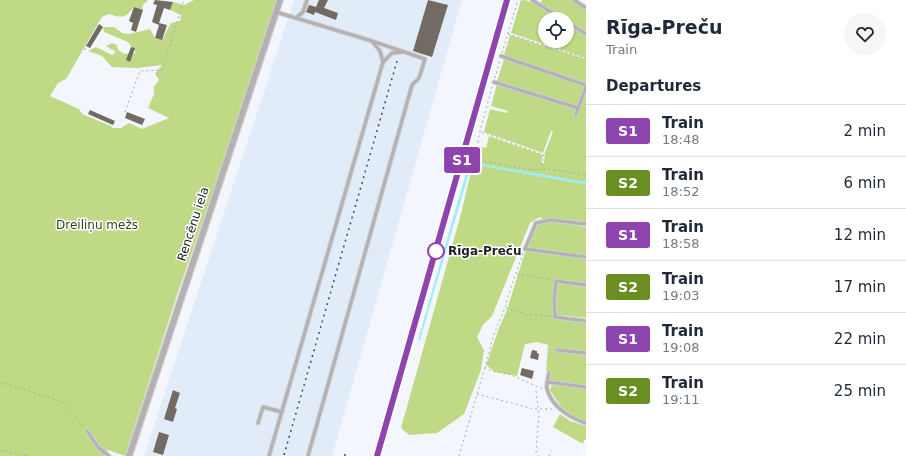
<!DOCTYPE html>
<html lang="en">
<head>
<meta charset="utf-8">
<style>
  :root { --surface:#fff; --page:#f6f6f7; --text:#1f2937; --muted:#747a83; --line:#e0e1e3 }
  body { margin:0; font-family:"DejaVu Sans",sans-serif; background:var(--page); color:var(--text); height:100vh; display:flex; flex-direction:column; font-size:15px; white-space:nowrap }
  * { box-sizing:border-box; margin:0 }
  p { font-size:13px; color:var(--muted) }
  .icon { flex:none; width:22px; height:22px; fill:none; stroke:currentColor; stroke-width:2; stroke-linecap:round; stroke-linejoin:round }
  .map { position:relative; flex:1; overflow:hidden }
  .side { display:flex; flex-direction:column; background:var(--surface); width:320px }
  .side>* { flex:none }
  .badge { padding:0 8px; border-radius:3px; font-size:14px; line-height:26px }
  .controls { position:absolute; left:538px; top:12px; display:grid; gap:8px }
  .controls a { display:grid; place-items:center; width:36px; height:36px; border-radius:50%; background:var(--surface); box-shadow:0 1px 3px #0004; font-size:20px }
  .map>.badge { position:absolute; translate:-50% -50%; box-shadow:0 0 0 2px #fff }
  h2 { padding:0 20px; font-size:15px; line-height:36px }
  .round { display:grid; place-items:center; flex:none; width:42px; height:42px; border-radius:21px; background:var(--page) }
  .headline { display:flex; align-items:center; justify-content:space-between; height:68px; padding:0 20px }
  h1 { font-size:19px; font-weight:700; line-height:30px }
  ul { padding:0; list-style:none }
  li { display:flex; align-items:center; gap:12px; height:52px; padding:0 20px; border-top:1px solid var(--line) }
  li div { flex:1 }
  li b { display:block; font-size:15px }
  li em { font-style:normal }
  li .badge { min-width:44px; font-weight:700; text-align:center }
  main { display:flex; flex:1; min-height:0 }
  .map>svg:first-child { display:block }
  .built { fill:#e2ebf8 }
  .green { fill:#bfd984 }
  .water { fill:#a1edf7 }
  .building { fill:#726b63 }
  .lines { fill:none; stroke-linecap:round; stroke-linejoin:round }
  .service-casing { stroke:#cdd1d6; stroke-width:5 }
  .minor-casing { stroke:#cdd1d6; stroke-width:8 }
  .path { stroke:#a7abb0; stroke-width:1; stroke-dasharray:2 3; stroke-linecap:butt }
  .service { stroke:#b6b0b0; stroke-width:3 }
  .minor { stroke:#b6b0b0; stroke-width:5.5 }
  .rail { stroke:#494d50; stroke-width:1.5; stroke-dasharray:2 4; stroke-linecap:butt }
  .line-casing { stroke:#fff; stroke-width:9 }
  .line { stroke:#8e44ad; stroke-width:6 }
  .stop-dot { fill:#fff; stroke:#8e44ad; stroke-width:2 }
  .labels { text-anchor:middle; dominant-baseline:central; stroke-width:3; stroke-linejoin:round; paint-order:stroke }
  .street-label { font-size:12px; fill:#202326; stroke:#fff }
  .park-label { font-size:12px; fill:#354018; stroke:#fff }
  .stop-label { font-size:12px; font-weight:bold; fill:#202326; stroke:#fff; text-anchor:start }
</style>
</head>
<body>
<main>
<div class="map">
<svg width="586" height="456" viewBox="0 0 586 456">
  <rect width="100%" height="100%" fill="#f3f7fd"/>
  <path class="built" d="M294,0H462L332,456H144Z"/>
  <g class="green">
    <path d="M0,0H148L142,6L143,10L134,7C125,19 122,18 109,14L102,17L66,79L58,83L50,96L79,109L82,114L111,126L112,128H121L129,123L142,129L169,118L148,108L154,94V87L159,80L155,74L162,65L137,68L112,67L102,56L88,51L96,47L112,55L116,52L106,46L112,43L117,45L118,50L124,54L136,53L128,42L104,32L103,27H114L122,33L129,34L150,29L155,38L162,40L171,23L180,21L181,15L170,10L173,2L184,5L194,0H279L178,292L125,456L108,450L104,456H0Z"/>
    <path d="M521,0C536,0 547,12 559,19H545V41H567V24L586,36V58L511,33Z"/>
    <path d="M542,0H571L586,10V32L540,4Z"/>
    <path d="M510,35L586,59V83L504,55Z"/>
    <path d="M504,59L586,86L578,107L497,82Z"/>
    <path d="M497,84L577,109L575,115L577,116L586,93V222H578L580,226L586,227V283L571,281L567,284L586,286V318L561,315L560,319L586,323V352L556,349L558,351L586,355V385L549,380L551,372L546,371L548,345L537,342L525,344L517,376L495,372L486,365L499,328L507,310L524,255L537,224L542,218L540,217L530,223L492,316L483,325L477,337L484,350L481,370L464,414L437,433L409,435L401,428L461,214L477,146L486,148L489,136L543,155L541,161L544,164L545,152L553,132L551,131L543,153L484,132L490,109L507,113L508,111L491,106Z"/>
    <path d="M552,384L586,388V421C566,415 561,407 550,390Z"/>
    <path d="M560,414L570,421L586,426V440H584L583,444L553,427Z"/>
  </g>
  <path class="water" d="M472,162L586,182V185L476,165L471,166L420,340H418L466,173L469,163Z"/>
  <g class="building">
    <path d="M155,0L173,2L170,10L164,8L159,23L167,25L162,40L155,38L159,25L152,22L157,5L153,4Z"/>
    <path d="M319,0H328L324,8L338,13L336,20L315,12L314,15L306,12L309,5L316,7Z"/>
    <path d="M428,0L448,5L432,57L413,51Z"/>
    <path d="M134,7L143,10L136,32L131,30L133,23L129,21Z"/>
    <path d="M99,24L103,27L90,48L86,46Z"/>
    <path d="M131,47L135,48L130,62L126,60Z"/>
    <path d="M90,110L115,121L113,125L88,114Z"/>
    <path d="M127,112L145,119L142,125L125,118Z"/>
    <path d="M532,350L537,351V353L539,354L538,360L530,358Z"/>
    <path d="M522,368L534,371L532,379L520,375Z"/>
    <path d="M173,390L180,393L175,408L177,409L173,422L164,419Z"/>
    <path d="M159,432L169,435L163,455L153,452Z"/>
  </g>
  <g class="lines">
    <g class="service-casing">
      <g id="service">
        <path d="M532,0L562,19"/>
        <path d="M574,0L586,8"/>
        <path d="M296,18L303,12L307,0"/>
        <path d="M567,22L586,34"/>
        <path d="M501,56L586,85"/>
        <path d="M383,62L392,53L402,52"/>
        <path d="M494,82L578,108"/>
        <path d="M576,114L586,87"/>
        <path d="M586,224L551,220L536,223L525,249L586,257"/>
        <path d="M586,285L556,281L554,301L555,317L586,321"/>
        <path d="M557,350L586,353"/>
        <path d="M549,373C548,378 546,384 547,389C552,407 570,418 586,423"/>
        <path d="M548,382L586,387"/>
        <path d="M258,423L263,407L282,412"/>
        <path d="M87,431L98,447L109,456"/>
        <path d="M269,456L383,62L380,51L372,41L276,12"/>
        <path d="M308,456L412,85L419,78L425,59L372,41"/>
      </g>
    </g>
    <g class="minor-casing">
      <path id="minor" d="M129,456L280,0"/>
    </g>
    <g class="path">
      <path d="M508,34L586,58"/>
      <path d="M84,49L87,50"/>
      <path d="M502,53L518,0"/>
      <path d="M495,78L500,60"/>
      <path d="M492,87C489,101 475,142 477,154C477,158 480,159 483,161L532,170L551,169L586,175"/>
      <path d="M125,112L140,71L162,70L184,0"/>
      <path d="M482,132L544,155L542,165L544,168"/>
      <path d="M463,165L510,0"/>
      <path d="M523,253L508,296L505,308L494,334L485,367L491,371L509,374L543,389"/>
      <path d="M517,274L553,280"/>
      <path d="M506,308L525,314L552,316"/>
      <path d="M0,382L63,402L84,428"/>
      <path d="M536,391L539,415L536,452L538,456"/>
      <path d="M477,394L534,409H554"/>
      <path d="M0,450L28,456"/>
      <path d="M379,456L462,168L479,142"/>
      <path d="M459,456L485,367"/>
      <path d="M549,456L552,451"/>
    </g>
    <use href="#service" class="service"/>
    <use href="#minor" class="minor"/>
    <g class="rail">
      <path d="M284,455L397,61"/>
      <path d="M345,456V454"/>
      <path d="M377,456L507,0"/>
    </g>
  </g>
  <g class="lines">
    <g class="line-casing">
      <path id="line" d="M377,456L507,0"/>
    </g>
    <use href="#line" class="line"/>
  </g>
  <circle class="stop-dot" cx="436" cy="251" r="8"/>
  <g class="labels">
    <g class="street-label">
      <text transform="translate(193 224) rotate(-72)">Rencēnu iela</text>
    </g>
    <g class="park-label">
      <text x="97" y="225">Dreiliņu mežs</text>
    </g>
    <g class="stop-label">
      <text x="448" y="251">Rīga-Preču</text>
    </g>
  </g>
</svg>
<div class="controls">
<a><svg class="icon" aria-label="locate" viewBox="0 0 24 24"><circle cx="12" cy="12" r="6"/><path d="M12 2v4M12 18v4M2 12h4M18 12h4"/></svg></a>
</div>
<b class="badge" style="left:462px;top:160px;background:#8e44ad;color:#fff">S1</b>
</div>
<section class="side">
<div class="headline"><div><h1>Rīga-Preču</h1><p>Train</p></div><a class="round"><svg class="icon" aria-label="heart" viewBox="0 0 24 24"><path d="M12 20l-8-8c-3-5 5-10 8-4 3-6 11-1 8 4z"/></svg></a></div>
<h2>Departures</h2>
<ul>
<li><span class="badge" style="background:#8e44ad;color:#fff">S1</span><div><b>Train</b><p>18:48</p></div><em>2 min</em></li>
<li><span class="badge" style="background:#6b8e23;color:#fff">S2</span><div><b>Train</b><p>18:52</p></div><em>6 min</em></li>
<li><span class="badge" style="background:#8e44ad;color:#fff">S1</span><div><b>Train</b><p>18:58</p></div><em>12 min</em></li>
<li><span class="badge" style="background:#6b8e23;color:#fff">S2</span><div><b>Train</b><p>19:03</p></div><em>17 min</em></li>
<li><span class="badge" style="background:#8e44ad;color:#fff">S1</span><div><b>Train</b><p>19:08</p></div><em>22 min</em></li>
<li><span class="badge" style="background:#6b8e23;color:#fff">S2</span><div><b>Train</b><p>19:11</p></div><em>25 min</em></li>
</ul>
</section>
</main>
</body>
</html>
